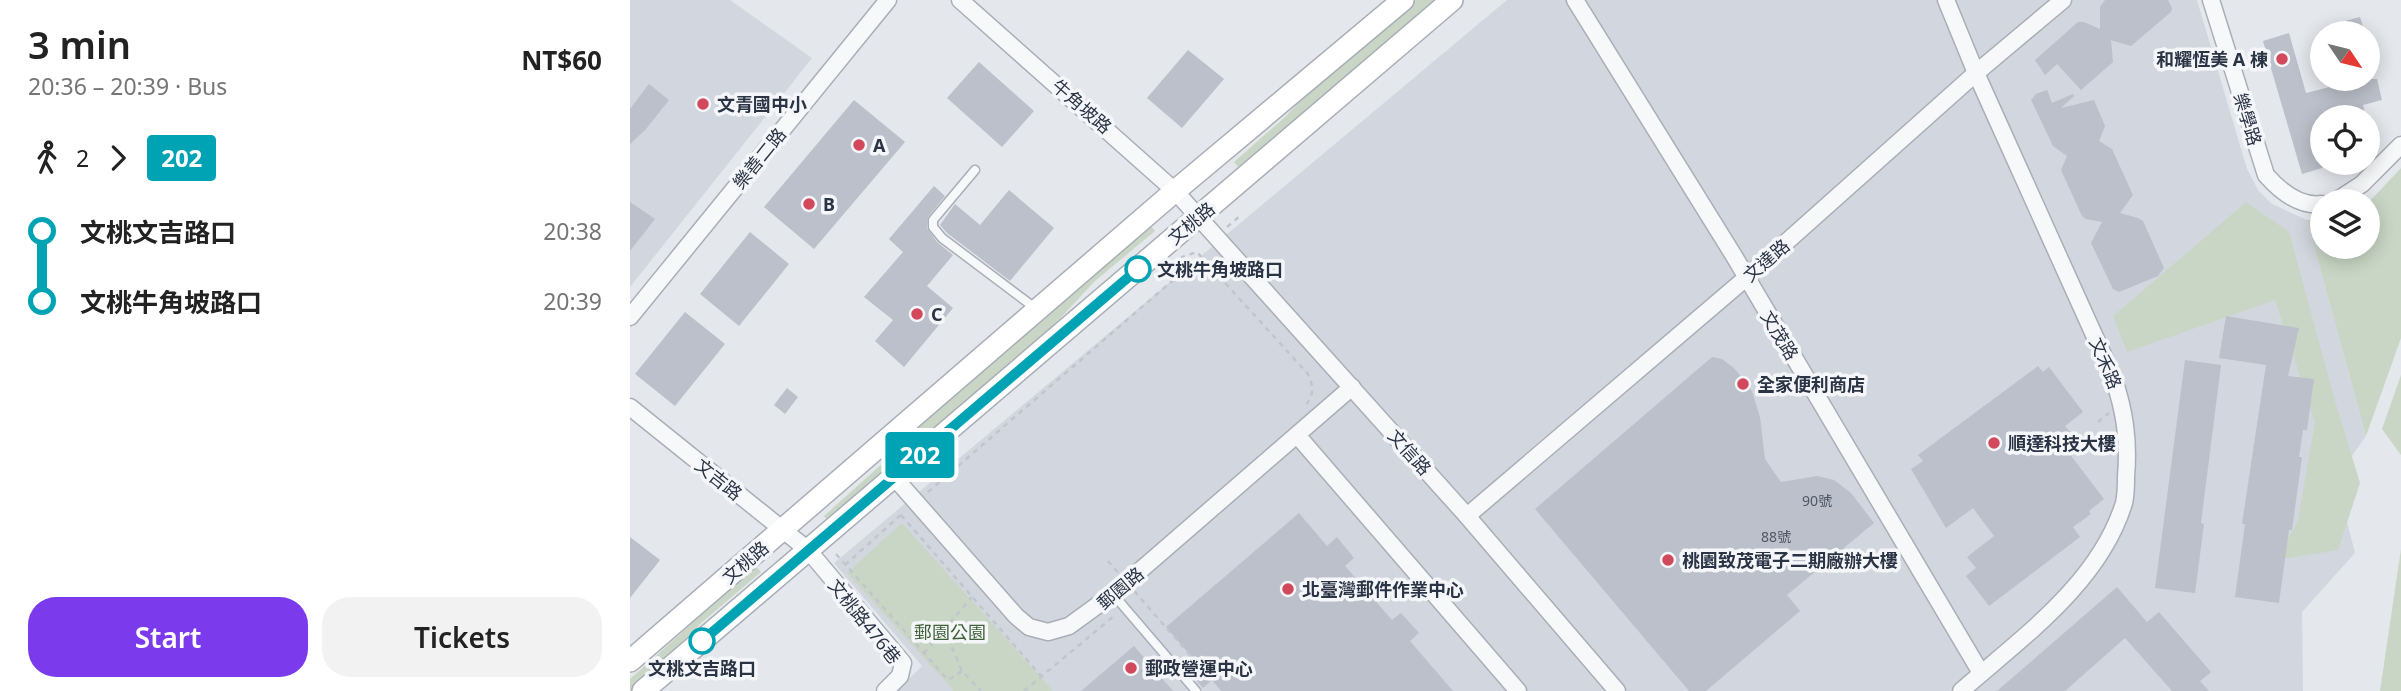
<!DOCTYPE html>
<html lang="en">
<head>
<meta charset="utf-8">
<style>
  :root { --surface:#fff; --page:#f2f2f2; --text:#222; --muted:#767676; --accent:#7c3aed }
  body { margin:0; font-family:"Noto Sans","Noto Sans TC",sans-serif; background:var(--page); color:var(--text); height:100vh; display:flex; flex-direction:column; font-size:26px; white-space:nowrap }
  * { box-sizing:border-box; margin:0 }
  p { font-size:23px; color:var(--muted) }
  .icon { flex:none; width:38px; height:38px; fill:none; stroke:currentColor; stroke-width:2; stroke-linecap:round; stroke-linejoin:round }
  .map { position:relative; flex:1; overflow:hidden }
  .details { display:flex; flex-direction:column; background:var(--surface); width:630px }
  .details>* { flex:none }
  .badge { padding:0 14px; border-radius:5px; font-size:24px; line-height:46px }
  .needle { width:46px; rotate:125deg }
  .buttons { position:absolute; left:1680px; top:21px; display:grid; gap:14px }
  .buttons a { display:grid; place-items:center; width:70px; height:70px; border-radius:50%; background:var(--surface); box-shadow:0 4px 18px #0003; font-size:35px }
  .map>.badge { position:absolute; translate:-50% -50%; box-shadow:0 0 0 4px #fff }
  .legs { display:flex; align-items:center; gap:10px; height:77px; padding:0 28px; font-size:23px }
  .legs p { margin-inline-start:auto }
  .summary { display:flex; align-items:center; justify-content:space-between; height:119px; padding:0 28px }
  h1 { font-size:38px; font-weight:600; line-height:52px }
  .primary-button { display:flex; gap:14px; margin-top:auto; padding:14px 28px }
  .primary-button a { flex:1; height:80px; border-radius:28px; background:var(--accent); color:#fff; font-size:28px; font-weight:600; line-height:80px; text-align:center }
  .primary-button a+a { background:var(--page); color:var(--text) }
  ul { padding:0 28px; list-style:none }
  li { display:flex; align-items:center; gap:24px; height:70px; font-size:26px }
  li i { display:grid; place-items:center; width:10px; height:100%; margin:0 9px; background:currentColor }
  li i::after { content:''; width:18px; height:18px; margin:-9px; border:5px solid; border-radius:50%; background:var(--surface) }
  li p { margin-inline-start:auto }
  li:first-child i { background:linear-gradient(#0000 50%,currentColor 0) }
  li:last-child i { background:linear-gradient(currentColor 50%,#0000 0) }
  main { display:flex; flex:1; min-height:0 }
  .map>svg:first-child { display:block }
  .built { fill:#d2d6de }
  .green { fill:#c9d6c5 }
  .building { fill:#bbc0ca }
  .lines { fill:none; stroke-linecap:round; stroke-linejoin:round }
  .lane-casing { stroke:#a9aeb7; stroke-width:11 }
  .street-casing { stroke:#a9aeb7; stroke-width:19 }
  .secondary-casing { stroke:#a9aeb7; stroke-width:24 }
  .path { stroke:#c2c5cb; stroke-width:2.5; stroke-dasharray:5 5; stroke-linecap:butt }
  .lane { stroke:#f7f8fa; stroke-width:8 }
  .street { stroke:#f7f8fa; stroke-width:16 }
  .secondary { stroke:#fff; stroke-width:21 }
  .path-bridge { stroke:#c2c5cb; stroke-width:2.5; stroke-dasharray:5 5; stroke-linecap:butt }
  .line-1-casing { stroke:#fff; stroke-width:16 }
  .line-1 { stroke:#00a3b4; stroke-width:10 }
  .poi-dot { fill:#d1495b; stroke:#f4f6f9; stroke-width:2.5 }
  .stop-1-dot { fill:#fff; stroke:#00a3b4; stroke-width:3.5 }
  .labels { text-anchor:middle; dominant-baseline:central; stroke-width:7; stroke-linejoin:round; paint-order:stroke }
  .number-label { font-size:14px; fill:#4f5766 }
  .poi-label { font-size:18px; font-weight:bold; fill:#2b3445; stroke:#f4f6f9; text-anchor:start }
  .street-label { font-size:18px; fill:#2b3445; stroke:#f4f6f9 }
  .stop-label { font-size:18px; font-weight:bold; fill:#2b3445; stroke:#f4f6f9; text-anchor:start }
  .park-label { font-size:18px; fill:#3f6138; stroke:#f4f6f9 }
</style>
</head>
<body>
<main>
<section class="details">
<div class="summary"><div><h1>3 min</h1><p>20:36 – 20:39 · Bus</p></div><b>NT$60</b></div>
<div class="legs"><svg class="icon" aria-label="walk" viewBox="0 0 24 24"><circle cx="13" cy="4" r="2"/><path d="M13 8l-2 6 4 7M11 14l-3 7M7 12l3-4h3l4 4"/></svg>2<svg class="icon" aria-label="forward" viewBox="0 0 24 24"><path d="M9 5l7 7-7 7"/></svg><b class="badge" style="background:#00a3b4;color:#fff">202</b></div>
<ul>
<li><i style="color:#00a3b4"></i><b>文桃文吉路口</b><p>20:38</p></li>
<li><i style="color:#00a3b4"></i><b>文桃牛角坡路口</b><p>20:39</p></li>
</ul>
<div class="primary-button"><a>Start</a><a>Tickets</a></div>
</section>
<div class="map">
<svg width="1771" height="691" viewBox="0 0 1771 691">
  <rect width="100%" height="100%" fill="#e4e7ec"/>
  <g class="built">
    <path d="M0,0H100L182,58L0,287Z"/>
    <path d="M877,0H1567L1617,169L1628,190L1642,204L1677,220L1736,436L1706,479L1725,553L1672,612L1673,691H267L292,666L204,563Z"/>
  </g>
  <g class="green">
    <path d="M781,0H810L608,167L604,162L654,118L700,71Z"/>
    <path d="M1771,168V338L1736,436L1677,220H1692V247H1738V203Z"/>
    <path d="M1616,202L1659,232L1705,401L1730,483L1708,550L1646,560L1668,521L1685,422L1645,300L1497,352L1483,316Z"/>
    <path d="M521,226L525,231L464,282L422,327L199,523L194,516L254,462L291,421Z"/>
    <path d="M1771,375V455L1752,429Z"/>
    <path d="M272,523L423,691H324L217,573Z"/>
    <path d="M1771,549V691H1750Z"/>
    <path d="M126,566L131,572L71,623L32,664L0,691V679C43,642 83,602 126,566Z"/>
  </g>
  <g class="building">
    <path d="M1475,0H1538L1542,8L1541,12L1501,46L1481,40L1483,62L1451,90L1427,64L1415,75L1405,60L1448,22H1454L1470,29V7Z"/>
    <path d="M1730,17L1735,33H1706L1703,24Z"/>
    <path d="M1659,33L1676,93L1719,82L1718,79H1747L1752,100L1733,105L1736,117H1692V168L1672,174L1633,41Z"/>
    <path d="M558,50L594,79L552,128L517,98Z"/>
    <path d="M349,62L404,111L372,147L317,98Z"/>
    <path d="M19,84L39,100L16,129L0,144V109Z"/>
    <path d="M1417,90L1422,103L1443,94L1444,96L1431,108L1464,100L1475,126L1469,141L1482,149L1503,195L1490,213L1508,218L1513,221L1534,268L1528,276L1489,292L1483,289L1461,243L1472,222L1456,219L1452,216L1431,170L1437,156L1423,146L1401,100L1406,94Z"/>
    <path d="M224,100L275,142L184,249L134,207Z"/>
    <path d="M304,186L315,196L298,217L297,228L307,242L323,255L297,286L323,308L274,367L245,341L263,320L234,297L273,252L259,239Z"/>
    <path d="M379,190L424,228L380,281L317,233L310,225L325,204L350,225Z"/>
    <path d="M0,202L25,219L0,251Z"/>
    <path d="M120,232L159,264L109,326L70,294Z"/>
    <path d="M55,312L95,344L45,406L5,374Z"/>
    <path d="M1596,316L1669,328L1658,376L1684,379L1677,430H1673L1669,457H1672L1662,530H1659L1649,603L1605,597L1615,524H1612L1636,365L1589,358Z"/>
    <path d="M1082,357L1092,359L1105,369L1122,391L1130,417L1135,459L1151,482L1187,476L1204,480L1221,493L1244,523L1157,595L1170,611L1076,691H1059L905,509Z"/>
    <path d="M1555,360L1591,365L1571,523L1574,524L1565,593L1525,588Z"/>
    <path d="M1408,366L1413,372L1419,367L1453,412L1435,426L1440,432L1429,440L1474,499L1459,511L1461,514L1443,527L1450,537L1359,606L1336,576L1346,568L1337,557L1364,536L1343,508L1316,528L1281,469L1293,461L1288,455Z"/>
    <path d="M157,388L168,397L155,414L144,405Z"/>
    <path d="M669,513L697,546L707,537L724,558L715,566L762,620L771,613L789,633L780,641L823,691H591L582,680L573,688L558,670L567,663L536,627Z"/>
    <path d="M0,537L30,560L0,598Z"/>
    <path d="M1487,587L1517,622L1529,612L1581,672L1570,681L1579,691H1542L1495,638L1435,691H1367Z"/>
    <path d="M504,646L543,691H451Z"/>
  </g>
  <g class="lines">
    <g class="lane-casing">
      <g id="lane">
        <path d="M345,170L303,220V227L312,238L405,308"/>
        <path d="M483,594L566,691"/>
      </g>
    </g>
    <g class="street-casing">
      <g id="street">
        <path d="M330,0L545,191L837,516L987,691"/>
        <path d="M945,0L1104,256L1351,673"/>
        <path d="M1316,0L1346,73L1483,377C1495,411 1499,441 1496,477C1496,485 1496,495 1494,503C1469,584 1391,638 1331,691"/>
        <path d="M1581,0L1636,175C1650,191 1670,207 1692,204"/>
        <path d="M1706,201L1732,184L1771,145"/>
        <path d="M0,317L258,0"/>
        <path d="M0,407L178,550L273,663L270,676L255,691"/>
        <path d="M667,435L888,691"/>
        <path d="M264,477L386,616L399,627L418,632L439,626L483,594L722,387"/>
        <path d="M837,516L1116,278L1346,73L1433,0"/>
      </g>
    </g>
    <g class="secondary-casing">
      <g id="secondary">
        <path d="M0,661L545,191L773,0"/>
        <path d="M13,691L822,0"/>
      </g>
    </g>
    <g class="path">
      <path d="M597,227L610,216"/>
      <path d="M560,266L552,257L567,252L678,374C684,388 684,396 674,407"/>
      <path d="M1468,422L1479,413"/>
      <path d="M298,492L571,256"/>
      <path d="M271,515L412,677"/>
      <path d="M206,554L318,680L332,671"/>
      <path d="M215,565L274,512"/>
      <path d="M314,629L332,671L351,691"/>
      <path d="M294,653L342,597"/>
      <path d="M394,691L484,616"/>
    </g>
    <use href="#lane" class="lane"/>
    <use href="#street" class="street"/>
    <use href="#secondary" class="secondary"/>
    <path class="path-bridge" d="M478,561L567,663"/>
  </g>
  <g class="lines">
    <g class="line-1-casing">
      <path id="line-1" d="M72,641L508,269"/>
    </g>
    <use href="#line-1" class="line-1"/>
  </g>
  <g class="poi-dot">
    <circle cx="1652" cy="59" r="7"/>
    <circle cx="73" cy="104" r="7"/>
    <circle cx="229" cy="145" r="7"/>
    <circle cx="179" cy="204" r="7"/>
    <circle cx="287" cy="314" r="7"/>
    <circle cx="1113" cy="384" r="7"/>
    <circle cx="1364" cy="443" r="7"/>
    <circle cx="1038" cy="560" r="7"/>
    <circle cx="658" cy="589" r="7"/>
    <circle cx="501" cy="668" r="7"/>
  </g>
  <g class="stop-1-dot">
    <circle cx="508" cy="269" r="12"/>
    <circle cx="72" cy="641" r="12"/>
  </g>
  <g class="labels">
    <g class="number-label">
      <text x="1187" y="500">90號</text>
      <text x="1146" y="536">88號</text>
    </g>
    <g class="poi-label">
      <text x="1638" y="59" text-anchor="end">和耀恆美 A 棟</text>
      <text x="87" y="104">文青國中小</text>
      <text x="243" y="145">A</text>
      <text x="193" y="204">B</text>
      <text x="301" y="314">C</text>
      <text x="1127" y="384">全家便利商店</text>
      <text x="1378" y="443">順達科技大樓</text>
      <text x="1052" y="560">桃園致茂電子二期廠辦大樓</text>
      <text x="672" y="589">北臺灣郵件作業中心</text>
      <text x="515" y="668">郵政營運中心</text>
    </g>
    <g class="street-label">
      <text transform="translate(452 106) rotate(41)">牛角坡路</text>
      <text transform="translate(1618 119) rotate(73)">樂學路</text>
      <text transform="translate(129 158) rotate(-51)">樂善二路</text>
      <text transform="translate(561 223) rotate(-40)">文桃路</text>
      <text transform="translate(1136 260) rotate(-41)">文達路</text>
      <text transform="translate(1150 335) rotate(59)">文茂路</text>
      <text transform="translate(1476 363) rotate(67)">文禾路</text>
      <text transform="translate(780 452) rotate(48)">文信路</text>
      <text transform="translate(89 479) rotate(39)">文吉路</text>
      <text transform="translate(115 562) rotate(-41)">文桃路</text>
      <text transform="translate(490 588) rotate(-40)">郵園路</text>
      <text transform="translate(235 621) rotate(51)">文桃路476巷</text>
    </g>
    <g class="stop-label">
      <text x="527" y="269">文桃牛角坡路口</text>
      <text x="72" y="668" text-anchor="middle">文桃文吉路口</text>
    </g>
    <g class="park-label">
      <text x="320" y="632">郵園公園</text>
    </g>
  </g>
</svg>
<div class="buttons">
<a><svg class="needle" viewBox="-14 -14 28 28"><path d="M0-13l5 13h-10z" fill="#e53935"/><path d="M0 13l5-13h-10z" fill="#767676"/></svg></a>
<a><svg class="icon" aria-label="locate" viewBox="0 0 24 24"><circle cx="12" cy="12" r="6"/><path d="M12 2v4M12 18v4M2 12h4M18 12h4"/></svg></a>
<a><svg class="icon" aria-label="layers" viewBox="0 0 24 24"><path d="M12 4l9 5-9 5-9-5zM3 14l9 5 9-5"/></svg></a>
</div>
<b class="badge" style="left:290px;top:455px;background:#00a3b4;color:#fff">202</b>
</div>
</main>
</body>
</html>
